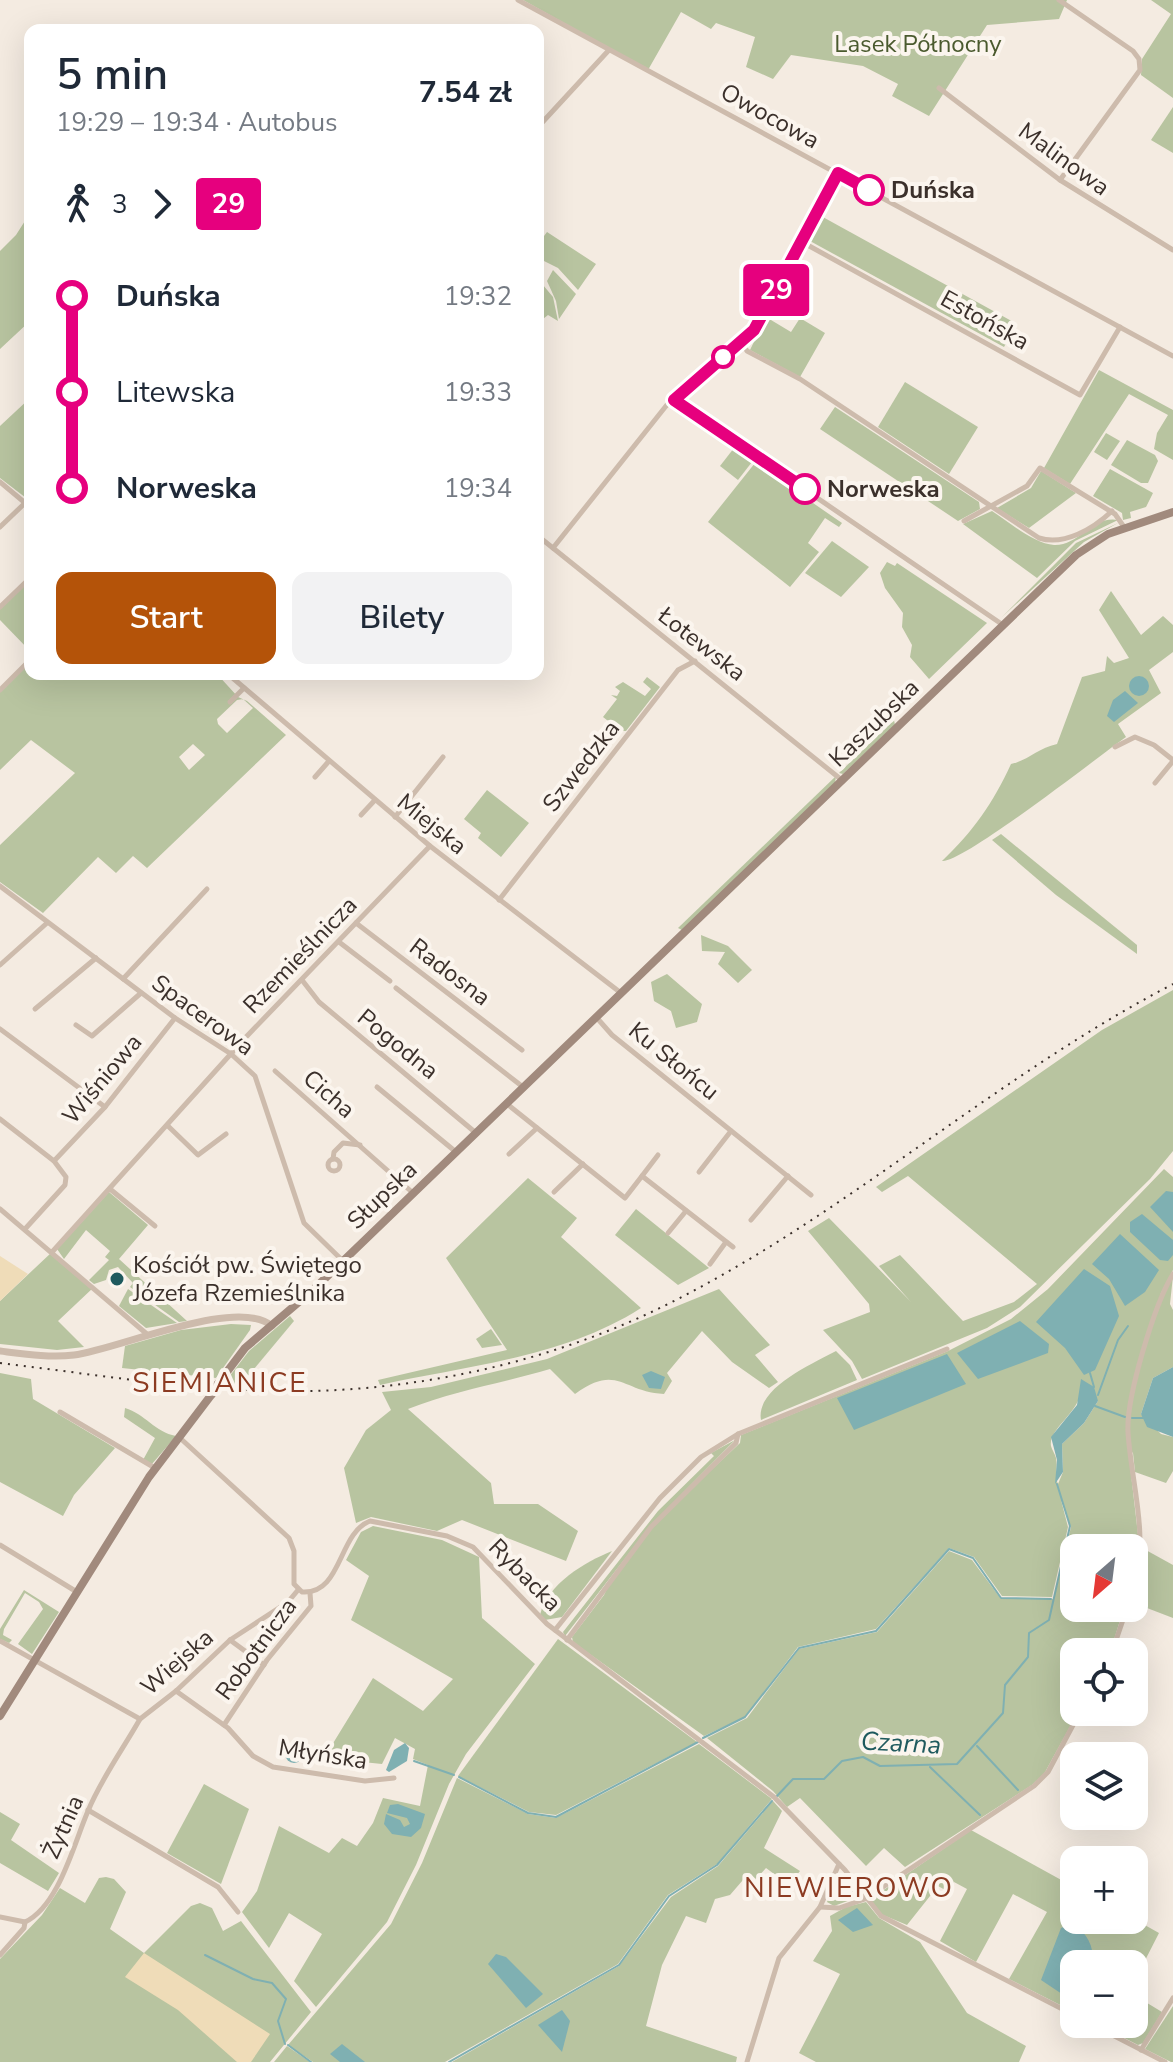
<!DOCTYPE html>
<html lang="pl">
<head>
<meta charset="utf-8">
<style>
  :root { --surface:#fff; --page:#f2f2f3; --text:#1f2937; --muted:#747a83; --accent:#b45309 }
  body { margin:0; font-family:"Nunito Sans",sans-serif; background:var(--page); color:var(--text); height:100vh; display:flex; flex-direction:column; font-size:30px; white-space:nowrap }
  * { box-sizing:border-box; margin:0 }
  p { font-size:26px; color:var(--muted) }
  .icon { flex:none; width:44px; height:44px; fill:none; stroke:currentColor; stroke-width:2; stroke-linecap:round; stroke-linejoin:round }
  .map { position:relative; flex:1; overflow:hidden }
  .details { position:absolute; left:24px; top:24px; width:520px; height:656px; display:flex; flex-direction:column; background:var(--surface); border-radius:16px; box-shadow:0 8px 32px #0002 }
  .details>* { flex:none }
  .badge { padding:0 16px; border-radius:6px; font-size:28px; line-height:52px }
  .needle { width:52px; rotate:208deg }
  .controls { position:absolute; left:1060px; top:1534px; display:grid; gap:16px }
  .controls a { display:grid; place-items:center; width:88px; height:88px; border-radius:16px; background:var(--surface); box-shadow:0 8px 32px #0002; font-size:40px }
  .map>.badge { position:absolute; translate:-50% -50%; box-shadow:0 0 0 4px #fff }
  .legs { display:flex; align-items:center; gap:12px; height:88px; padding:0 32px; font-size:26px }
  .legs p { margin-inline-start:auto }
  .summary { display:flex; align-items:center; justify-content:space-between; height:136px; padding:0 32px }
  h1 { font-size:44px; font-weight:600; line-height:60px }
  .action { display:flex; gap:16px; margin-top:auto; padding:16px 32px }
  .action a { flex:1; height:92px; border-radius:16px; background:var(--accent); color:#fff; font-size:32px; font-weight:600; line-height:92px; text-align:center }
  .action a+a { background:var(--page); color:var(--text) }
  ul { padding:0 32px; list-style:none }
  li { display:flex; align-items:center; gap:28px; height:96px; font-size:30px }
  li i { display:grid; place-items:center; width:12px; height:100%; margin:0 10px; background:currentColor }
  li i::after { content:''; width:20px; height:20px; margin:-10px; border:6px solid; border-radius:50%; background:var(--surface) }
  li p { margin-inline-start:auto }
  li:first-child i { background:linear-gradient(#0000 50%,currentColor 0) }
  li:last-child i { background:linear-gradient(currentColor 50%,#0000 0) }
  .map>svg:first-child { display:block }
  .green { fill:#b8c4a0; fill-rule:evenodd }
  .sand { fill:#efdcb8 }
  .water { fill:#7fb0b2 }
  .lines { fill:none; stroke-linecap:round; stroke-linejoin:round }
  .stream { stroke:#7fb0b2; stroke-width:2 }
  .minor { stroke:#cdbbac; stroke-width:5 }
  .tertiary { stroke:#cdbbac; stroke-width:7 }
  .secondary { stroke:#a18a7d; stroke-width:8 }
  .rail { stroke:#3b302b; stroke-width:2; stroke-dasharray:2 6; stroke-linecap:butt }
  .secondary-bridge { stroke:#a18a7d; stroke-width:8 }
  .line-1-casing { stroke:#fff; stroke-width:18 }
  .line-1 { stroke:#e6007e; stroke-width:12 }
  .stop-1-dot { fill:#fff; stroke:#e6007e; stroke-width:4 }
  .poi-dot { fill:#1f5a5e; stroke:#fbf5ee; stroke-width:3 }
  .labels { text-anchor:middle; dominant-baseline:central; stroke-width:8; stroke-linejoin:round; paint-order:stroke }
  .park-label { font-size:24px; fill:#4a5a2e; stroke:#fbf5ee }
  .street-label { font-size:24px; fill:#3b302b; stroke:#fbf5ee }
  .stop-label { font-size:24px; font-weight:bold; fill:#3b302b; stroke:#fbf5ee; text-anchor:start }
  .poi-label { font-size:24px; fill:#3b302b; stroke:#fbf5ee; text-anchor:start }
  .water-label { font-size:26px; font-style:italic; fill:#1f5a5e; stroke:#fbf5ee }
  .quarter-label { font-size:28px; letter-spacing:2px; fill:#8c3b22; stroke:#fbf5ee }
</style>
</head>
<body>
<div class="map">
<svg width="1173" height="2062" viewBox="0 0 1173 2062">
  <rect width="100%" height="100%" fill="#f4ebe1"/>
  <g class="green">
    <path d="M523,0H1067L1059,19L987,25L929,116L892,96L898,84L863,66L791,55L773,79L746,67L755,37L716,23L711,29L681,12L648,70Z"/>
    <path d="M1151,0H1173V98L1141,75L1142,59L1171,14Z"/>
    <path d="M1173,107V153L1151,140Z"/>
    <path d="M30,213V321L0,349V251L16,235Z"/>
    <path d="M821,216L1017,324L1004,347L810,241Z"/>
    <path d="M547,232L596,264L578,290L558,268L538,258V244Z"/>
    <path d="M553,270L576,294L559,319L556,301L547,281Z"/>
    <path d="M538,279L553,297L558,321L548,315L538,323Z"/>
    <path d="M766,317L791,332L800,318L825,333L800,377L750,350Z"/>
    <path d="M1099,370L1173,410V460L1154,449L1157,433L1168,415L1129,394L1070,484L1044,468Z"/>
    <path d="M905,382L978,427L949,474L878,427Z"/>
    <path d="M30,398V501L0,478V426Z"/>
    <path d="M835,407L979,502L980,509L958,521L820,429Z"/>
    <path d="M1106,433L1120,441L1107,460L1094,452Z"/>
    <path d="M1127,440L1155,455L1158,461L1148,483H1141L1111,465Z"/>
    <path d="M734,448L752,462L738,480L720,466Z"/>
    <path d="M755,463L842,523L839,527L825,518L808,543L819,552L790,587L708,522Z"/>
    <path d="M1110,469L1153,493L1146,507L1130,512L1131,518L1123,520L1122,513L1093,496Z"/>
    <path d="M1041,471L1076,493L1029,528L997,508L1031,488Z"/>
    <path d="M992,511C1009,522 1034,544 1054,545C1079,546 1093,515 1118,520L1075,541L1037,578L963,524Z"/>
    <path d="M1118,523L1084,542L1002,617L1076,543Z"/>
    <path d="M832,541L869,567L841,597L805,573Z"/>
    <path d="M887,562L895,566L897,563L987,623L929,679L910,657L912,645L902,627L903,613L885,588L880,573Z"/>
    <path d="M30,579V651L0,620V607Z"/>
    <path d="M1111,591L1141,635L1163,616L1173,625V652L1149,670L1161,693L1118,724L1126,737C1099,756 962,864 942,861C973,832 993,803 1011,764C1029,760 1038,748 1057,744L1082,677L1105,671L1107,656L1114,663L1129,658L1099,610Z"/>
    <path d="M30,660V674H217L238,697L247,701L286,735L147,868L133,856L116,873L98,857L43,913L0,882V845L75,773L31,740L0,770V690ZM243,699L253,708L227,733L218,724L217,719L237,700ZM193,744L205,755L189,770L179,757Z"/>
    <path d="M647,677L660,687L626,731H621L603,717L617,699L611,695L617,696L620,691L615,687L623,682L645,696L651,689L643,682Z"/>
    <path d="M894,720L895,725L843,774L839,773Z"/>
    <path d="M836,776L835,784L682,930L678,928Z"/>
    <path d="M487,790L529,823L501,857L478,838L481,833L464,819Z"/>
    <path d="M1001,834L1137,945V954L1056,895L992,840Z"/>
    <path d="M701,935L728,946L752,970L738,983L718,964L725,952L702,951Z"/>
    <path d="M667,974L702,1004L697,1022L676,1028L671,1011L654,1001L651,982Z"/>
    <path d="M1173,990V1151L1150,1179L1020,1307L987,1328L862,1379L852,1361L823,1330L870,1312L869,1304L808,1231L829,1218L911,1302L879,1266L900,1255L963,1321L1014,1302L1037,1284L908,1176L882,1192L876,1187L1102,1030Z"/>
    <path d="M1164,1169L1173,1177V1270L1160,1295L1173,1276L1170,1304L1173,1310V1367L1153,1378L1141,1414L1161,1434L1173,1437V1471L1166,1483L1135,1472L1133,1453L1128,1448L1140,1552L1134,1578V1548H1074V1608H1124L1110,1652H1074V1712H1078L1044,1774L1032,1785L905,1867L884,1848L866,1866L800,1798L787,1807L773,1791L707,1738L747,1718L799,1649L877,1632L949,1551L972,1560L1001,1599H1054L1071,1527L1061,1500L1068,1527L1052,1597L1002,1596L974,1557L949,1548L876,1629L798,1647L745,1717L704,1736L573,1642L572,1637L604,1595L613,1576L657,1521L740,1443L741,1435L948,1351L1011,1319L1048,1289ZM1081,1390L1098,1401L1084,1423L1062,1444L1063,1472L1058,1484C1054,1475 1058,1468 1056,1458C1055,1454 1052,1450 1051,1446C1048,1429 1080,1412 1081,1390Z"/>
    <path d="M528,1178L577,1218L561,1237L641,1308C565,1357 467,1366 380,1385L378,1380L507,1350L446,1258Z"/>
    <path d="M109,1192L148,1225L119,1259L187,1321L179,1322L130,1287L133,1283L118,1267L109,1270L106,1280L94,1284L89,1280L109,1260L105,1257L110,1251L86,1230L64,1259L57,1249Z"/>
    <path d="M636,1209L709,1268L678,1285L615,1235Z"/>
    <path d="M52,1252L94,1287L58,1321L84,1347L57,1350L0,1344V1301Z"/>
    <path d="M128,1289L177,1323L146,1328L119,1306Z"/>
    <path d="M719,1289L770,1345L755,1355L778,1382L769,1388L732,1362L702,1331L667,1373L672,1381L664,1394C622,1392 618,1363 575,1394L550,1369C503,1383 453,1391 408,1409L491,1483L494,1504H538L578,1531L566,1561L462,1520L437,1531L371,1517L356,1523L344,1468L366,1430L391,1410L382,1392L431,1387L547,1359Z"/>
    <path d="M290,1316L294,1321L249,1375L233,1387L222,1386L249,1351Z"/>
    <path d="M231,1324L251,1325L250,1330L216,1378L122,1368L125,1346L181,1330Z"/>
    <path d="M491,1329L502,1345L482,1348L476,1339Z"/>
    <path d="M836,1351L850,1365L857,1380L761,1420C755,1388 814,1363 836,1351Z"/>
    <path d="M0,1373L31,1379L33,1399L115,1448L74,1495L63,1516L0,1482Z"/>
    <path d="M125,1408C145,1414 155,1432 176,1436L152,1464L143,1460L155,1438L124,1417Z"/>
    <path d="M735,1440L651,1525L565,1636L563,1632L658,1511L714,1456L711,1453Z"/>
    <path d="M373,1526L442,1540L479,1557L482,1618L535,1664L466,1754L449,1784L416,1865L387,1922L316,2007L294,1981L322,1934L289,1913L269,1948L242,1912L257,1891L279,1826L329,1853L342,1838L357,1846L373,1823L383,1798L420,1806L428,1765L413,1759L415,1749L395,1738L382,1764L324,1758L373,1678L423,1711L453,1679L351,1620L369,1576L346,1560L361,1532Z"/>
    <path d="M1144,1549L1173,1565V1618L1134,1603V1587Z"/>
    <path d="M612,1551L562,1617L545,1620L540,1615C547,1584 585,1562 612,1551Z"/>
    <path d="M24,1590L59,1612L32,1654L18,1644L43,1609L39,1602L25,1593L4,1629L3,1635L12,1640L9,1643L0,1639V1629Z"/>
    <path d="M558,1639L697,1742L556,1815L529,1812L458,1776Z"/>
    <path d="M699,1744L772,1799L717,1864L668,1895L618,1964L445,2062H313L288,2045L391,1924L422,1863L457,1778L528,1814L556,1818Z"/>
    <path d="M204,1784L249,1809L221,1884L167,1853Z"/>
    <path d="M773,1801L782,1811L764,1848L800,1871L789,1885L766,1868L756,1879L749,1873L730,1895L715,1899L706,1923L686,1916L662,1965L646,2026L737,2057L736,2062H452L619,1966L671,1897L718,1866Z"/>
    <path d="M0,1812L20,1824L11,1840L59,1873L48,1891L0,1863Z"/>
    <path d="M971,1830L1074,1887V1920L1134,1919L1159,1933L1134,1982V1964H1074V2012L1009,1979L1047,1912L1013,1894L976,1962L940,1941L967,1889L954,1882L947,1891L938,1886L907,1925L883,1915L869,1900Z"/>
    <path d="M841,1874L853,1890V1899L834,1906L827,1902L835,1879Z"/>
    <path d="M106,1877L114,1879L126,1892L110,1929L144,1953L191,1906L200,1903L212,1908L223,1931L241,1921L311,2012L270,2062H0V1959L42,1915L60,1888L85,1903L99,1878Z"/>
    <path d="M866,1902L879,1918L920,1942L967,2013L1026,2046L1019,2062H816L799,2053L840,1974L813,1961L832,1931L830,1916L846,1907Z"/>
    <path d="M1134,1995L1162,2012L1143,2043L1138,2045L1097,2024H1134Z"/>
    <path d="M1173,2006V2062H1171L1145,2049Z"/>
    <path d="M287,2046L310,2062H274Z"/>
  </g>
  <g class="sand">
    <path d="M0,1256L28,1274L0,1301Z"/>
    <path d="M144,1953L270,2034L251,2062H237L178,2010L125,1977Z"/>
  </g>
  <g class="water">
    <circle cx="1139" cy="686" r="10"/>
    <path d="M1125,691L1138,703L1114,722L1107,716L1113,700Z"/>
    <path d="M1166,1191L1173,1192V1232L1150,1207Z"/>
    <path d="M1142,1214L1173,1240V1255L1168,1261L1160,1260L1130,1232V1222Z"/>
    <path d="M1120,1234L1159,1270L1145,1292L1125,1306L1109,1279L1092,1264Z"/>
    <path d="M1084,1269L1110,1286L1119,1316L1095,1370L1084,1375L1065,1348L1036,1322Z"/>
    <path d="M1020,1321L1049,1344L1048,1353L978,1379L957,1353Z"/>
    <path d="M947,1354L966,1384L854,1430L837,1398Z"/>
    <path d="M1173,1367V1437L1147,1427L1141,1414L1153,1378Z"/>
    <path d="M651,1371L665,1377L661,1389L649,1388L642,1375Z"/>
    <path d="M1081,1379L1094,1387L1098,1401L1084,1423L1062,1444L1063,1472L1055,1484L1057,1460L1051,1437L1077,1405Z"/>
    <path d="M405,1743L409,1748L407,1761L389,1772L386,1770L394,1750Z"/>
    <circle cx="294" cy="1754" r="9"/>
    <path d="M398,1804L425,1814L421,1828L411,1837L392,1834L384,1824L386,1814L400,1820L404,1827L410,1824L407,1818L387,1813L390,1805Z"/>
    <path d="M857,1908L873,1925L853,1932L838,1920Z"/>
    <path d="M1073,1923C1087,1934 1094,1945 1093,1964H1074V2002L1041,1980L1061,1928Z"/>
    <path d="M496,1954L506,1957L543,1994L526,2008L488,1964Z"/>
    <path d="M562,2010L570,2021L562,2052L538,2025Z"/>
    <path d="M342,2044L365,2062H340L330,2054Z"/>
  </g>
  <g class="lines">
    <g class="stream">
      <path d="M1090,1373L1094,1387"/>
      <path d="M1098,1395L1118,1340L1128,1326"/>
      <path d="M1095,1406L1125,1417"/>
      <path d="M1132,1418H1143"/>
      <path d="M703,1738L745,1717L799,1648L876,1631L949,1549L973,1558L1001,1598L1051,1599"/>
      <path d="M977,1746L1018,1790"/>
      <path d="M414,1761L454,1775"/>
      <path d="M930,1767L980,1815"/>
      <path d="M459,1777L528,1813L556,1817L698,1742"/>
      <path d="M777,1796L793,1779H824L842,1761L863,1757L880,1766L957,1764L1003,1713L1005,1685L1028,1657L1029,1633L1049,1620L1070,1526L1057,1484"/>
      <path d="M205,1955L253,1979L272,1983L286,1999L278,2021L285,2044"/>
      <path d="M288,2045L311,2062"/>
      <path d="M449,2062L619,1965L669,1896L717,1865L772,1801"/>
    </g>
    <g class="minor">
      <path d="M518,0L1173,356"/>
      <path d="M1059,0L1133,51L1139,59L1140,70L1060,180"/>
      <path d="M939,88L1060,180L1173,250"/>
      <path d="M538,127L609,50"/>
      <path d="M802,242L1080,395L1120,327"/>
      <path d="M742,343L747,351L800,379L1039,538C1064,546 1093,529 1112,511"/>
      <path d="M674,400L1003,625"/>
      <path d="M0,482L30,507"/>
      <path d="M964,521L1027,486L1040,468L1115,514L1124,527"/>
      <path d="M0,527L25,503"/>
      <path d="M538,536L843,781"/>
      <path d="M553,548L666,406L754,330L838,173"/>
      <path d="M0,607L30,578"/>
      <path d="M228,674L430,846L621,993"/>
      <path d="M0,690L30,660"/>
      <path d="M230,702L244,688"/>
      <path d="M1115,747L1135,737L1154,745L1173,760"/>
      <path d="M315,777L329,761"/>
      <path d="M1155,783L1173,761"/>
      <path d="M361,815L375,800"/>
      <path d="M395,817L443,757"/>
      <path d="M0,886L175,1018L231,1054L255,1076L304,1223L343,1261"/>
      <path d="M499,900L678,670L695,661"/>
      <path d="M356,923L522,1050"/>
      <path d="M339,942L390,981"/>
      <path d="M0,965L47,923"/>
      <path d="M123,979L207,889"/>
      <path d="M302,980L319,1002L476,1133"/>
      <path d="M396,988L523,1087"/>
      <path d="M35,1009L96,958"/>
      <path d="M597,1018L612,1035L811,1195"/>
      <path d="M76,1025L92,1036L141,993"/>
      <path d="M0,1029L105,1107"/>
      <path d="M275,1071L413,1193"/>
      <path d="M377,1087L456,1152"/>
      <path d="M507,1104L625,1198L642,1176L733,1247"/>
      <path d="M0,1119L54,1161L66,1177L65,1185L25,1229"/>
      <path d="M168,1126L198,1155L226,1134"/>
      <path d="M509,1154L537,1128"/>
      <path d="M333,1159L334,1152L343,1143L360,1145"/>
      <circle cx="334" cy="1165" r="6"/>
      <path d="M54,1161L105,1107L175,1018"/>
      <path d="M699,1172L731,1131"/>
      <path d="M642,1176L658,1155"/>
      <path d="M110,1189L155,1226"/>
      <path d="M554,1192L583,1164"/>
      <path d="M0,1209L148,1335"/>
      <path d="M751,1220L788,1176"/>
      <path d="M668,1233L686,1211"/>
      <path d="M53,1251L247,1036L430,846"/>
      <path d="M710,1264L726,1242"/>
      <path d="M60,1412L155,1468"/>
      <path d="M180,1438L289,1538L294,1551V1584L302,1592C342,1595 338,1533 370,1521L447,1536L473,1547L547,1624L774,1797L845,1870L881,1916L1074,2015"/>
      <path d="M0,1545L77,1592"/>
      <path d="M1134,1583C1149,1533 1131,1483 1128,1432C1126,1397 1155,1303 1173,1274"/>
      <path d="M555,1630L660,1498L701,1457L738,1434L947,1349"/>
      <path d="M230,1640L264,1665"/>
      <path d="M567,1640L651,1527L736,1443L738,1434"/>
      <path d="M0,1641L140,1719L176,1691L230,1640L288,1602L298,1590"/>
      <path d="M1112,1652L1127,1608"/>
      <path d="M176,1691L228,1728L253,1756L273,1767L365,1781L394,1778"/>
      <path d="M224,1725L267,1660L311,1606L310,1593"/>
      <path d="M88,1810L218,1887L238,1912"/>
      <path d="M820,1907L839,1908L865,1899L1034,1786L1048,1772L1080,1712"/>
      <path d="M0,1917L25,1922C59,1906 74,1843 88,1811C101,1779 123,1749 140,1719"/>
      <path d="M0,1955L24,1928L25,1922"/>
      <path d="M1091,2024L1165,2062"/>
      <path d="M1141,2050L1173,1998"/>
      <path d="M747,2062L779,1958L820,1907L839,1864"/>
    </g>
    <path class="tertiary" d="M0,1351C24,1354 50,1358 74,1355C117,1350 237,1296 272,1326"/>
    <g class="secondary">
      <path d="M217,1385L245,1348L313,1290L1076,555L1108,534L1173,512"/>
      <path d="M0,1716L149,1477L212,1394"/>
    </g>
    <path class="rail" d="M0,1363C117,1377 234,1398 353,1389C461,1381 570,1353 668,1304C846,1215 996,1076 1173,984"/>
    <path class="secondary-bridge" d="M212,1394L217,1385"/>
  </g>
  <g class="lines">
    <g class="line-1-casing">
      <path id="line-1" d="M805,489L674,400L754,330L838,173L869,190"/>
    </g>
    <use href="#line-1" class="line-1"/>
  </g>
  <g class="stop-1-dot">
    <circle cx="869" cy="190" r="14"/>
    <circle cx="723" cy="357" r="10"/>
    <circle cx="805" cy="489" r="14"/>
  </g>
  <circle class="poi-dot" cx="117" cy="1279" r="8"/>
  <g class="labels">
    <g class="park-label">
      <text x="918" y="44">Lasek Północny</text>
    </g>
    <g class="street-label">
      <text transform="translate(770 116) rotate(29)">Owocowa</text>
      <text transform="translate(1064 159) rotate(36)">Malinowa</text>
      <text transform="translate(985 320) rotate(29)">Estońska</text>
      <text transform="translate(702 644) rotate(38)">Łotewska</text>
      <text transform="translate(874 723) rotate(-44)">Kaszubska</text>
      <text transform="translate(581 766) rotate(-52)">Szwedzka</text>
      <text transform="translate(432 824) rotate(39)">Miejska</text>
      <text transform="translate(300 955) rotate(-46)">Rzemieślnicza</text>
      <text transform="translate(450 972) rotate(37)">Radosna</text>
      <text transform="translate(203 1015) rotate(36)">Spacerowa</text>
      <text transform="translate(398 1044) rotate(39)">Pogodna</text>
      <text transform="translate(674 1061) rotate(39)">Ku Słońcu</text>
      <text transform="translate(102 1079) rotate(-50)">Wiśniowa</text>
      <text transform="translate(329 1094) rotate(41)">Cicha</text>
      <text transform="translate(382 1195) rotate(-44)">Słupska</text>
      <text transform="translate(525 1575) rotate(45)">Rybacka</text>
      <text transform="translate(256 1649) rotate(-54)">Robotnicza</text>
      <text transform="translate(177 1662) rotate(-41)">Wiejska</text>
      <text transform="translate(323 1754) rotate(9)">Młyńska</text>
      <text transform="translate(63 1827) rotate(-66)">Żytnia</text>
    </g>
    <g class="stop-label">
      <text x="891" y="190">Duńska</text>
      <text x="827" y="489">Norweska</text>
    </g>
    <g class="poi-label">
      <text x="133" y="1265">Kościół pw. Świętego<tspan x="133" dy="28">Józefa Rzemieślnika</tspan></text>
    </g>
    <g class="water-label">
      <text transform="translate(901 1743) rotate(3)">Czarna</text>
    </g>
    <g class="quarter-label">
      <text x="220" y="1383">SIEMIANICE</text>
      <text x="849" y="1888">NIEWIEROWO</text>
    </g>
  </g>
</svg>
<div class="controls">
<a><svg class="needle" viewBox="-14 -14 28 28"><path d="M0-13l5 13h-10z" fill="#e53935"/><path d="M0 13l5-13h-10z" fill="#747a83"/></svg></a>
<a><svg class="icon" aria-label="locate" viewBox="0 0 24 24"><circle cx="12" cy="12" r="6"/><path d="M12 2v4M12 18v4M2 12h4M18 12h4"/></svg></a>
<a><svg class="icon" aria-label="layers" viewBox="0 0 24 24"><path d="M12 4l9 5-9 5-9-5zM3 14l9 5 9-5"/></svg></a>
<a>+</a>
<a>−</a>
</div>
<b class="badge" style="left:776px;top:290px;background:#e6007e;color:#fff">29</b>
<section class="details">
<div class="summary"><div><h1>5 min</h1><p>19:29 – 19:34 · Autobus</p></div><b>7.54 zł</b></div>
<div class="legs"><svg class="icon" aria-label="walk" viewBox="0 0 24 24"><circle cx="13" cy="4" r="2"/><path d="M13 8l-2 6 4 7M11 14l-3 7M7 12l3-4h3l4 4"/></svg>3<svg class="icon" aria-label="forward" viewBox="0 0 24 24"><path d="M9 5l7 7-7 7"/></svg><b class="badge" style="background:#e6007e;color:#fff">29</b></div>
<ul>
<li><i style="color:#e6007e"></i><b>Duńska</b><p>19:32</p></li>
<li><i style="color:#e6007e"></i><span>Litewska</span><p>19:33</p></li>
<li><i style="color:#e6007e"></i><b>Norweska</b><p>19:34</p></li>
</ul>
<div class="action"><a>Start</a><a>Bilety</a></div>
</section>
</div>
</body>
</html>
